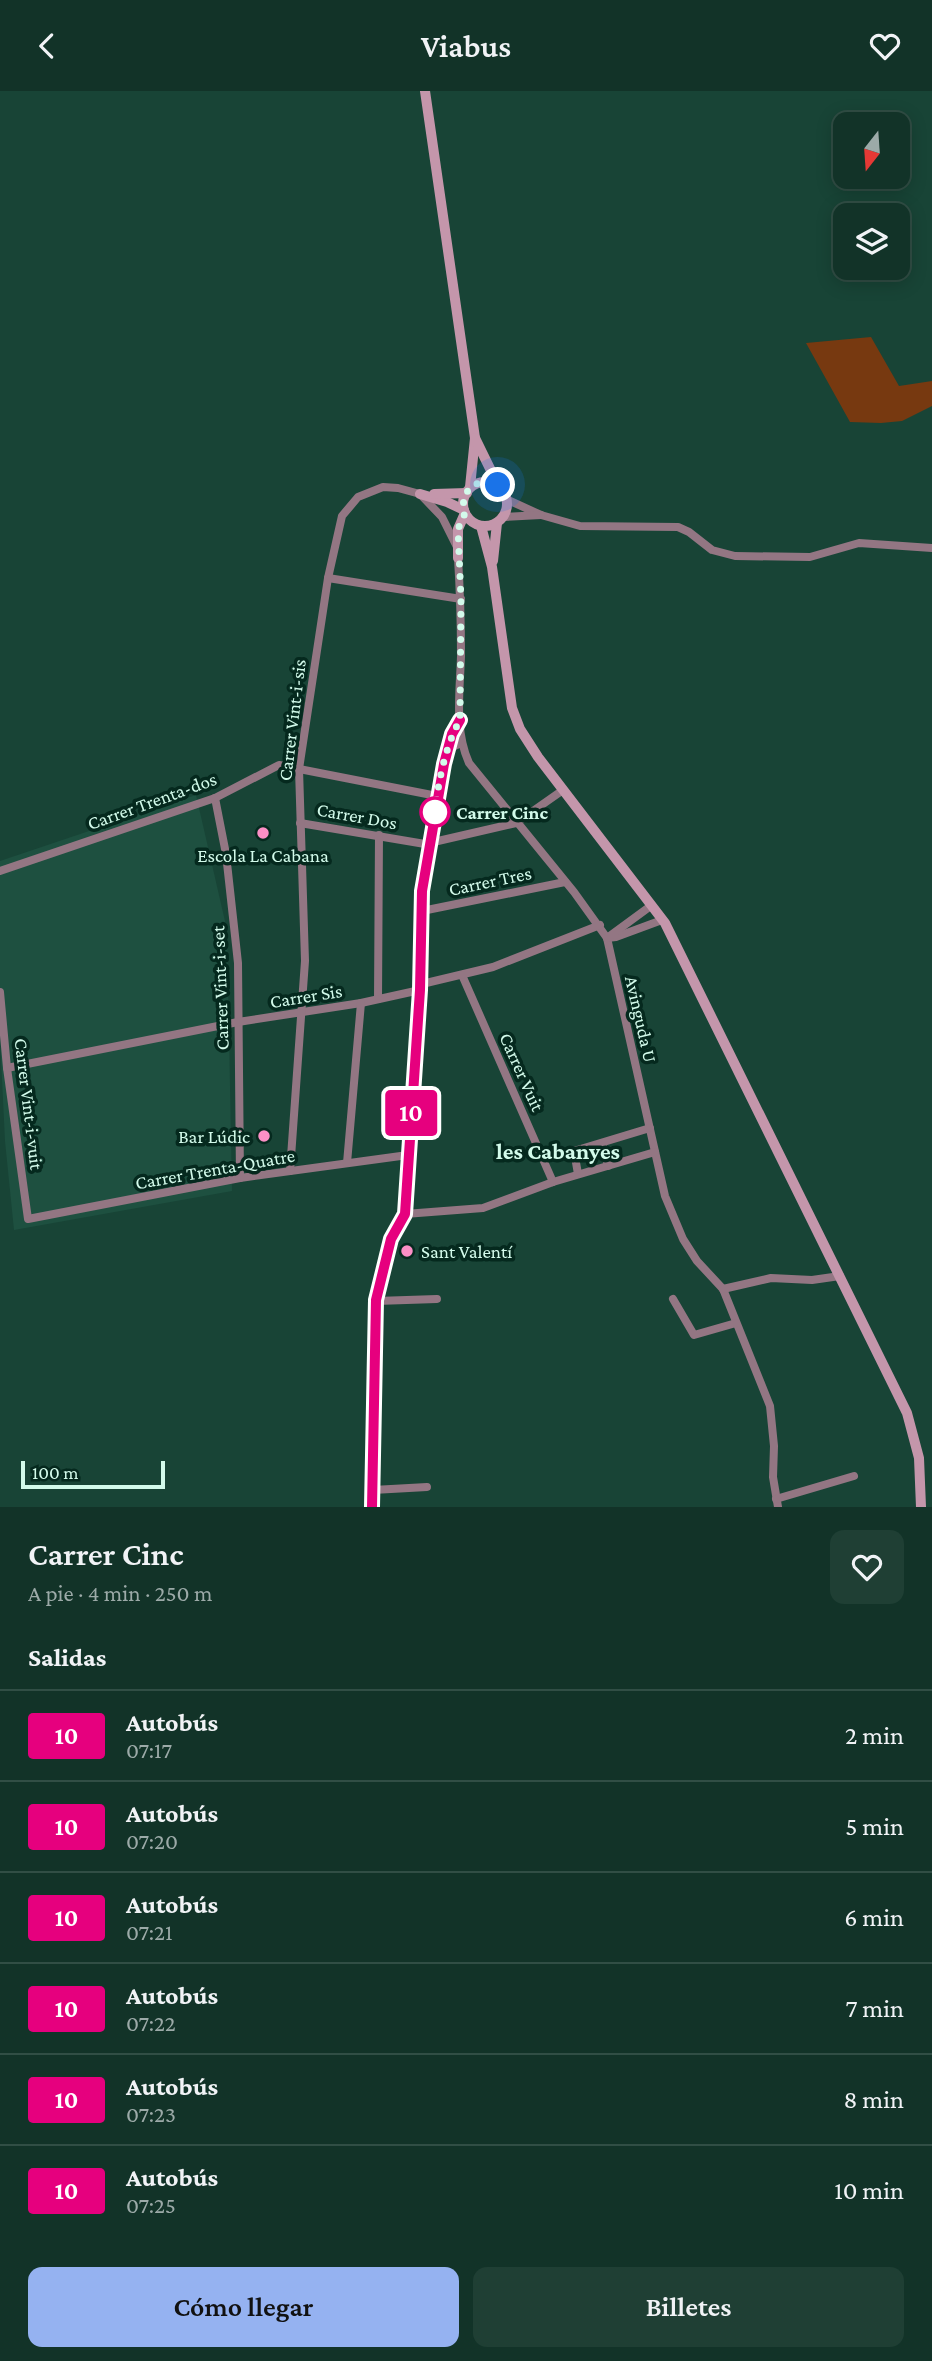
<!DOCTYPE html>
<html lang="es">
<head>
<meta charset="utf-8">
<style>
  :root { --surface:#123328; --page:#1f3f34; --text:#f1f3f6; --muted:#9caaa8; --line:#314e45; --accent:#95b2f1 }
  body { margin:0; font-family:"Crimson Pro",serif; background:var(--page); color:var(--text); height:100vh; display:flex; flex-direction:column; font-size:26px; white-space:nowrap }
  * { box-sizing:border-box; margin:0 }
  p { font-size:23px; color:var(--muted) }
  .icon { flex:none; width:38px; height:38px; fill:none; stroke:currentColor; stroke-width:2; stroke-linecap:round; stroke-linejoin:round }
  .map { position:relative; height:1416px; overflow:hidden }
  .details { display:flex; flex-direction:column; background:var(--surface); flex:1 }
  .details>* { flex:none }
  .badge { padding:0 14px; border-radius:5px; font-size:24px; line-height:46px }
  .needle { width:46px; rotate:197deg }
  .fabs { position:absolute; left:833px; top:21px; display:grid; gap:14px }
  .fabs a { display:grid; place-items:center; width:77px; height:77px; border-radius:14px; background:var(--surface); box-shadow:0 4px 18px #0003,0 0 0 2px var(--line); font-size:35px }
  .scale { position:absolute; left:21px; bottom:18px; width:144px; box-sizing:border-box; padding-left:7px; border:4px solid #d3fbeb; border-top:0; font-size:19px; line-height:24px; white-space:nowrap; color:#d3fbeb; -webkit-text-stroke:5px #05291e; paint-order:stroke }
  .you { position:absolute; width:35px; height:35px; margin:-18px; border:5px solid #fff; border-radius:50%; background:#1a73e8; box-shadow:0 0 0 10px #1a73e833 }
  .map>.badge { position:absolute; translate:-50% -50%; box-shadow:0 0 0 4px #fff }
  h2 { padding:0 28px; font-size:26px; line-height:63px }
  .round { display:grid; place-items:center; flex:none; width:74px; height:74px; border-radius:14px; background:var(--page) }
  .overview { display:flex; align-items:center; justify-content:space-between; height:119px; padding:0 28px }
  h1 { font-size:33px; font-weight:600; line-height:52px }
  .button { display:flex; gap:14px; margin-top:auto; padding:14px 28px }
  .button a { flex:1; height:80px; border-radius:14px; background:var(--accent); color:#111; font-size:28px; font-weight:600; line-height:80px; text-align:center }
  .button a+a { background:var(--page); color:var(--text) }
  ul { padding:0; list-style:none }
  li { display:flex; align-items:center; gap:21px; height:91px; padding:0 28px; border-top:2px solid var(--line) }
  li div { flex:1 }
  li b { display:block; font-size:26px }
  li em { font-style:normal }
  li .badge { min-width:77px; font-weight:700; text-align:center }
  header { display:flex; justify-content:space-between; align-items:center; height:91px; padding:0 28px; background:var(--surface); font-size:32px; font-weight:600 }
  .map>svg:first-child { display:block }
  .built { fill:#1e5040 }
  .green { fill:#773910 }
  .lines { fill:none; stroke-linecap:round; stroke-linejoin:round }
  .street { stroke:#937683; stroke-width:8 }
  .secondary { stroke:#c496ab; stroke-width:10 }
  .line-casing { stroke:#fff; stroke-width:16 }
  .line { stroke:#e6007e; stroke-width:10 }
  .walk { stroke:#d3fbeb; stroke-width:7; stroke-dasharray:0 12.6 }
  .stop-dot { fill:#fff; stroke:#e6007e; stroke-width:3.5 }
  .poi-dot { fill:#fb8fc5; stroke:#05291e; stroke-width:2.5 }
  .labels { text-anchor:middle; dominant-baseline:central; stroke-width:7; stroke-linejoin:round; paint-order:stroke }
  .street-label { font-size:19px; fill:#d3fbeb; stroke:#05291e }
  .stop-label { font-size:19px; font-weight:bold; fill:#d3fbeb; stroke:#05291e; text-anchor:start }
  .poi-label { font-size:19px; fill:#d3fbeb; stroke:#05291e }
  .quarter-label { font-size:23px; font-weight:bold; fill:#d3fbeb; stroke:#05291e }
</style>
</head>
<body>
<header><svg class="icon" aria-label="back" viewBox="0 0 24 24"><path d="M15 5l-7 7 7 7"/></svg>Viabus<svg class="icon" aria-label="heart" viewBox="0 0 24 24"><path d="M12 20l-8-8c-3-5 5-10 8-4 3-6 11-1 8 4z"/></svg></header>
<div class="map">
<svg width="932" height="1416" viewBox="0 0 932 1416">
  <rect width="100%" height="100%" fill="#184436"/>
  <path class="built" d="M196,704L227,839L232,1100L14,1139L5,1050L0,947V770Z"/>
  <path class="green" d="M871,246L899,295L932,290V315L902,330L881,332L850,331L806,252Z"/>
  <g class="lines">
    <g class="street">
      <path d="M508,409L541,424L580,435L678,436L689,441L712,459L735,465L810,466L859,452L932,457"/>
      <path d="M504,426L541,424"/>
      <path d="M458,467C460,499 461,532 461,565C460,600 454,639 469,672L574,801L607,847L665,1105L683,1148L697,1170L723,1198L770,1315L774,1355L773,1386L778,1416"/>
      <path d="M328,487L461,508"/>
      <path d="M450,657L452,643L458,631"/>
      <path d="M215,707L226,763L238,872L240,1087"/>
      <path d="M300,732L425,753L516,732L563,699"/>
      <path d="M0,780L215,707L279,674L437,705"/>
      <path d="M422,820L565,791"/>
      <path d="M607,847L616,846L662,829"/>
      <path d="M607,847L652,814"/>
      <path d="M462,884L553,1091"/>
      <path d="M0,901L7,977L28,1128L240,1087L408,1064"/>
      <path d="M378,908L379,744"/>
      <path d="M7,977L238,931L361,912L420,899L426,892L493,876L600,834"/>
      <path d="M602,1052L608,1075"/>
      <path d="M347,1072L361,912"/>
      <path d="M290,1080L305,870L299,678L328,487L342,425L358,406L383,396L398,397L420,403L442,426L458,458"/>
      <path d="M578,1083L574,1060L650,1037"/>
      <path d="M405,1123L483,1117L553,1091L655,1061"/>
      <path d="M723,1198L771,1187L812,1189L840,1185"/>
      <path d="M673,1208L694,1244L736,1232"/>
      <path d="M376,1210L437,1208"/>
      <path d="M373,1399L427,1396"/>
      <path d="M776,1408L854,1385"/>
      <path d="M372,1416L376,1210L391,1148L405,1123L420,899L423,800L446,664L450,657L461,652"/>
    </g>
    <g class="secondary">
      <path d="M425,0L475,347L470,396"/>
      <path d="M475,347L498,394"/>
      <circle cx="485" cy="413" r="22"/>
      <path d="M420,403L447,411L464,419"/>
      <path d="M434,403L467,402"/>
      <path d="M481,435L492,476L512,617L520,638L538,666L665,832L907,1322L919,1367L921,1416"/>
      <path d="M458,467V438L465,422"/>
      <path d="M493,470L497,432"/>
    </g>
  </g>
  <g class="lines">
    <g class="line-casing">
      <path id="line" d="M372,1416L376,1209L391,1148L405,1123L420,899L422,800L444,673L452,643L460,629"/>
    </g>
    <use href="#line" class="line"/>
    <path class="walk" d="M435,721C438,693 445,655 460,629L461,508L458,438L465,422L463,408L470,396L481,391H490L498,394"/>
  </g>
  <circle class="stop-dot" cx="435" cy="721" r="14"/>
  <g class="poi-dot">
    <circle cx="263" cy="742" r="7"/>
    <circle cx="264" cy="1045" r="7"/>
    <circle cx="407" cy="1160" r="7"/>
  </g>
  <g class="labels">
    <g class="street-label">
      <text transform="translate(292 629) rotate(-83)">Carrer Vint-i-sis</text>
      <text transform="translate(152 710) rotate(-20)">Carrer Trenta-dos</text>
      <text transform="translate(357 725) rotate(10)">Carrer Dos</text>
      <text transform="translate(490 790) rotate(-12)">Carrer Tres</text>
      <text transform="translate(220 897) rotate(-92)">Carrer Vint-i-set</text>
      <text transform="translate(306 905) rotate(-9)">Carrer Sis</text>
      <text transform="translate(641 928) rotate(77)">Avinguda U</text>
      <text transform="translate(522 981) rotate(66)">Carrer Vuit</text>
      <text transform="translate(29 1013) rotate(83)">Carrer Vint-i-vuit</text>
      <text transform="translate(215 1078) rotate(-10)">Carrer Trenta-Quatre</text>
    </g>
    <g class="stop-label">
      <text x="456" y="721">Carrer Cinc</text>
    </g>
    <g class="poi-label">
      <text x="263" y="764">Escola La Cabana</text>
      <text x="250" y="1045" text-anchor="end">Bar Lúdic</text>
      <text x="421" y="1160" text-anchor="start">Sant Valentí</text>
    </g>
    <g class="quarter-label">
      <text x="558" y="1060">les Cabanyes</text>
    </g>
  </g>
</svg>
<div class="fabs">
<a><svg class="needle" viewBox="-14 -14 28 28"><path d="M0-13l5 13h-10z" fill="#e53935"/><path d="M0 13l5-13h-10z" fill="#9caaa8"/></svg></a>
<a><svg class="icon" aria-label="layers" viewBox="0 0 24 24"><path d="M12 4l9 5-9 5-9-5zM3 14l9 5 9-5"/></svg></a>
</div>
<div class="scale">100 m</div>
<div class="you" style="left:498px;top:394px"></div>
<b class="badge" style="left:411px;top:1022px;background:#e6007e;color:#fff">10</b>
</div>
<section class="details">
<div class="overview"><div><h1>Carrer Cinc</h1><p>A pie · 4 min · 250 m</p></div><a class="round"><svg class="icon" aria-label="heart" viewBox="0 0 24 24"><path d="M12 20l-8-8c-3-5 5-10 8-4 3-6 11-1 8 4z"/></svg></a></div>
<h2>Salidas</h2>
<ul>
<li><span class="badge" style="background:#e6007e;color:#fff">10</span><div><b>Autobús</b><p>07:17</p></div><em>2 min</em></li>
<li><span class="badge" style="background:#e6007e;color:#fff">10</span><div><b>Autobús</b><p>07:20</p></div><em>5 min</em></li>
<li><span class="badge" style="background:#e6007e;color:#fff">10</span><div><b>Autobús</b><p>07:21</p></div><em>6 min</em></li>
<li><span class="badge" style="background:#e6007e;color:#fff">10</span><div><b>Autobús</b><p>07:22</p></div><em>7 min</em></li>
<li><span class="badge" style="background:#e6007e;color:#fff">10</span><div><b>Autobús</b><p>07:23</p></div><em>8 min</em></li>
<li><span class="badge" style="background:#e6007e;color:#fff">10</span><div><b>Autobús</b><p>07:25</p></div><em>10 min</em></li>
</ul>
<div class="button"><a>Cómo llegar</a><a>Billetes</a></div>
</section>
</body>
</html>
